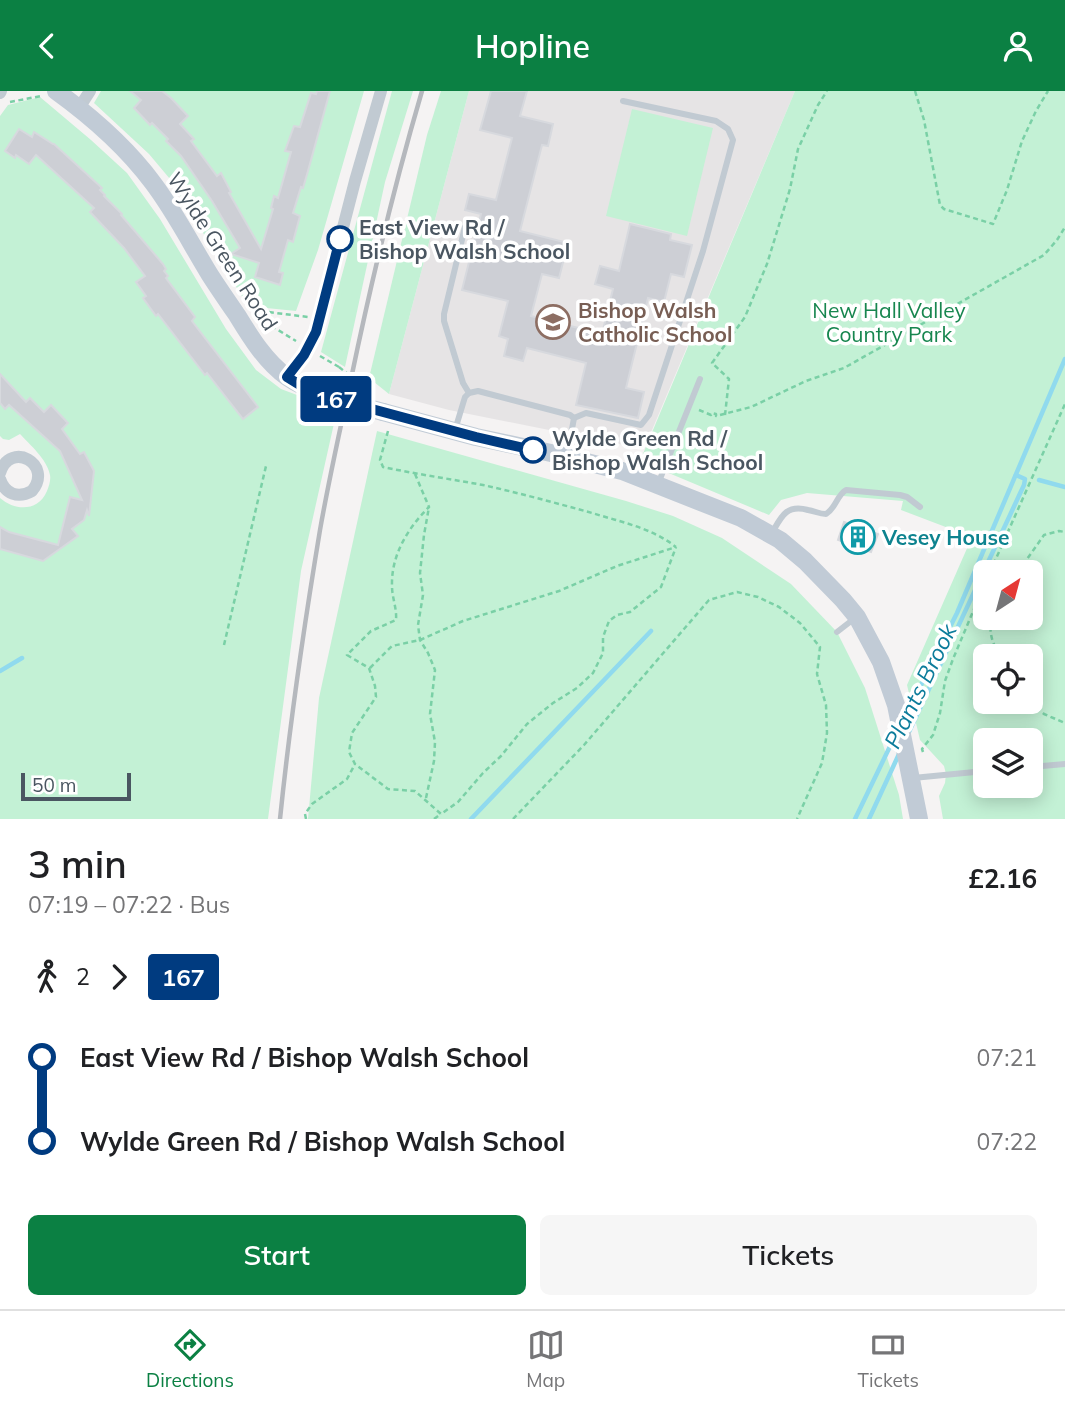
<!DOCTYPE html>
<html lang="en">
<head>
<meta charset="utf-8">
<style>
  :root { --surface:#fff; --page:#f6f6f6; --text:#202124; --muted:#757577; --line:#e0e0e0; --accent:#0b8043 }
  body { margin:0; font-family:Mulish,sans-serif; background:var(--page); color:var(--text); height:100vh; display:flex; flex-direction:column; font-size:26px; white-space:nowrap }
  * { box-sizing:border-box; margin:0 }
  p { font-size:23px; color:var(--muted) }
  .icon { flex:none; width:38px; height:38px; fill:none; stroke:currentColor; stroke-width:2; stroke-linecap:round; stroke-linejoin:round }
  .map { position:relative; height:728px; overflow:hidden }
  .details { display:flex; flex-direction:column; background:var(--surface); flex:1 }
  .details>* { flex:none }
  .badge { padding:0 14px; border-radius:5px; font-size:24px; line-height:46px }
  .needle { width:46px; rotate:36deg }
  .buttons { position:absolute; left:973px; top:469px; display:grid; gap:14px }
  .buttons a { display:grid; place-items:center; width:70px; height:70px; border-radius:10px; background:var(--surface); box-shadow:0 4px 18px #0003; font-size:35px }
  .scale { position:absolute; left:21px; bottom:18px; width:110px; box-sizing:border-box; padding-left:7px; border:4px solid #4a5661; border-top:0; font-size:19px; line-height:24px; white-space:nowrap; color:#4a5661; -webkit-text-stroke:5px #fff; paint-order:stroke }
  .map>.badge { position:absolute; translate:-50% -50%; box-shadow:0 0 0 4px #fff }
  .legs { display:flex; align-items:center; gap:10px; height:77px; padding:0 28px; font-size:23px }
  .legs p { margin-inline-start:auto }
  .overview { display:flex; align-items:center; justify-content:space-between; height:119px; padding:0 28px }
  h1 { font-size:38px; font-weight:600; line-height:52px }
  .button { display:flex; gap:14px; margin-top:auto; padding:14px 28px }
  .button a { flex:1; height:80px; border-radius:10px; background:var(--accent); color:#fff; font-size:28px; font-weight:600; line-height:80px; text-align:center }
  .button a+a { background:var(--page); color:var(--text) }
  ul { padding:0 28px; list-style:none }
  li { display:flex; align-items:center; gap:24px; height:84px; font-size:26px }
  li i { display:grid; place-items:center; width:10px; height:100%; margin:0 9px; background:currentColor }
  li i::after { content:''; width:18px; height:18px; margin:-9px; border:5px solid; border-radius:50%; background:var(--surface) }
  li p { margin-inline-start:auto }
  li:first-child i { background:linear-gradient(#0000 50%,currentColor 0) }
  li:last-child i { background:linear-gradient(currentColor 50%,#0000 0) }
  header { display:flex; justify-content:space-between; align-items:center; height:91px; padding:0 28px; background:var(--accent); color:#fff; font-size:32px; font-weight:600 }
  .menu { display:flex; justify-content:space-around; align-items:center; height:98px; border-top:2px solid var(--line); background:var(--surface); font-size:19px; color:var(--muted) }
  .menu a { display:grid; justify-items:center; gap:4px }
  .menu .selected { color:var(--accent) }
  .map>svg:first-child { display:block }
  .education { fill:#e6e4e5 }
  .green { fill:#c3f1d5; fill-rule:evenodd }
  .lines { fill:none; stroke-linecap:round; stroke-linejoin:round }
  .stream { stroke:#90daee; stroke-width:4.5 }
  .building { fill:#cdcfd5; stroke:#d7d9de; stroke-width:2 }
  .path { stroke:#7ad0a6; stroke-width:2.5; stroke-dasharray:5 3.5; stroke-linecap:butt }
  .lane { stroke:#c1cad2; stroke-width:6 }
  .street { stroke:#c1cad2; stroke-width:12 }
  .secondary { stroke:#c1cbd6; stroke-width:18 }
  .rail { stroke:#b5b8bd; stroke-width:4.5 }
  .path-bridge { stroke:#7ad0a6; stroke-width:2.5; stroke-dasharray:5 3.5; stroke-linecap:butt }
  .secondary-bridge { stroke:#c1cbd6; stroke-width:18 }
  .line-1-casing { stroke:#fff; stroke-width:16 }
  .line-1 { stroke:#003b80; stroke-width:10 }
  .stop-1-dot { fill:#fff; stroke:#003b80; stroke-width:3.5 }
  .labels { text-anchor:middle; dominant-baseline:central; stroke-width:7; stroke-linejoin:round; paint-order:stroke }
  .stop-label { font-size:21px; font-weight:bold; fill:#4a5661; stroke:#fff; text-anchor:start }
  .street-label { font-size:21px; fill:#4a5661; stroke:#fff }
  .education-label { font-size:21px; font-weight:bold; fill:#785e54; stroke:#fff; text-anchor:start }
  .park-label { font-size:21px; fill:#17864f; stroke:#fff }
  .culture-label { font-size:21px; font-weight:bold; fill:#0d838f; stroke:#fff; text-anchor:start }
  .water-label { font-size:23px; font-style:italic; fill:#0c7c9b; stroke:#fff }
</style>
</head>
<body>
<header><svg class="icon" aria-label="back" viewBox="0 0 24 24"><path d="M15 5l-7 7 7 7"/></svg>Hopline<svg class="icon" aria-label="person" viewBox="0 0 24 24"><circle cx="12" cy="8" r="4"/><path d="M4 21q1-7 8-7t8 7"/></svg></header>
<div class="map">
<svg width="1065" height="728" viewBox="0 0 1065 728">
  <rect width="100%" height="100%" fill="#f5f3f3"/>
  <path class="education" d="M469,0H795L644,358L449,319L389,303Z"/>
  <g class="green">
    <path d="M101,0H364L318,159L296,220L248,215L170,88L149,63L94,12Z"/>
    <path d="M392,0H413L385,91L345,276L321,261Z"/>
    <path d="M441,0H469L389,303L369,287L427,44Z"/>
    <path d="M795,0H1065V728H943L939,705L945,692L946,683L944,675L920,649L907,594L972,446L901,419L903,410L807,402L781,409L769,424L640,370ZM985,481H1031V527H985ZM985,565H1031V611H985ZM985,649H1031V695H985Z"/>
    <path d="M40,6L91,49L127,82L160,128L226,238L256,279L281,298L337,319L301,480L268,728H0V407C15,420 38,421 47,400C49,395 51,389 50,384C47,368 30,354 20,343L9,349L3,348L0,345V25L8,14Z"/>
    <path d="M632,18L713,37L687,145L606,125Z"/>
    <path d="M377,340L626,410L673,425L722,447L791,493L837,541L865,597L899,704L903,728H308L319,607Z"/>
  </g>
  <g class="lines">
    <g class="stream">
      <path d="M1039,389L1065,396"/>
      <path d="M0,580L22,567"/>
      <path d="M904,628L957,522L1065,268"/>
      <path d="M908,643L1024,394L1025,388L1016,384"/>
      <path d="M471,728L651,540"/>
      <path d="M855,728L895,645"/>
      <path d="M869,728L899,663"/>
    </g>
  </g>
  <g class="building">
    <path d="M130,0H162L171,7L188,25L180,33L194,48L191,50L217,85L221,82L231,101L229,102L261,158L273,118L271,117L274,105L278,107L291,61L285,60L294,35L300,36L311,2L316,3L317,0H330L308,80L303,97L301,96L293,122L300,125L293,151L288,149L279,181L283,182L280,194L255,186L259,172L231,163L240,157L212,110L181,65L166,50L168,48L152,32L150,34L134,17L141,9Z"/>
    <path d="M491,0H527L520,25L553,33L548,55L542,54L520,140L568,152L559,187L542,183L531,225L602,243L613,198L595,193L600,175L619,180L630,133L671,143L670,149L692,154L684,186L671,183L664,211L648,207L626,297L644,301L638,327L576,314L586,272L527,257L523,270L504,265L508,248L499,245L508,210L462,199L481,123L465,119L469,103L496,109L512,47L480,39Z"/>
    <path d="M19,38L32,46L34,41L53,53H54L102,97L100,99L105,104L104,105L122,123L121,124L163,173L166,178L164,180L168,185L166,187L195,226L192,230L258,316L243,328L207,282L205,284L158,223L156,225L143,207L146,205L136,191L145,185L124,157L90,121L94,117L36,64L29,73L16,64L15,67L5,60Z"/>
    <path d="M0,283L26,311L30,307L44,321L51,314L68,332L62,338L80,363L84,361L94,380L89,425L87,419L84,429L72,438L78,445L43,470L0,458V436L9,441L58,454L70,406L82,409L60,360L9,314L5,318L0,312Z"/>
    <path d="M844,431L878,443L871,461L838,449Z"/>
  </g>
  <g class="lines">
    <g class="path">
      <path d="M915,0L924,29L940,114L944,118L993,133L1007,99L1022,50L1036,20L1048,0"/>
      <path d="M10,11L41,5"/>
      <path d="M252,219L308,226"/>
      <path d="M257,226L296,250"/>
      <path d="M320,265L339,276"/>
      <path d="M699,319L711,324L712,322L716,323V325L751,316L806,290L844,277L1044,164L1057,149L1065,136"/>
      <path d="M725,324L729,288L712,272L745,226L767,173L790,98L798,58L818,14L827,0"/>
      <path d="M388,340L380,369L383,376C416,383 450,388 483,394C519,402 556,412 592,422C621,431 652,437 676,456"/>
      <path d="M415,383L429,416C408,437 391,464 392,495C392,507 397,517 396,529L371,540L347,564L369,577L375,595L376,606L352,642L349,661L355,673L388,698L415,700L441,723L458,711L483,682L501,665L527,633L553,612L577,597L593,582L603,562V546L609,530L617,524L630,521L661,496L676,456"/>
      <path d="M990,481L1065,313"/>
      <path d="M1018,481L1044,444L1059,440L1065,441"/>
      <path d="M991,527C989,542 992,552 1000,565"/>
      <path d="M224,554L266,375"/>
      <path d="M370,577L392,555L420,549L463,530L559,500L617,475L676,456"/>
      <path d="M1030,611L1044,623L1065,632"/>
      <path d="M923,661L922,658L933,644L940,622L945,590L953,568L985,492"/>
      <path d="M426,707L434,670L435,651L430,623L435,579L428,562L420,549L418,534L423,504L420,482L424,444L429,416"/>
      <path d="M306,728L305,723L312,713L347,688L355,673"/>
      <path d="M434,728L441,723"/>
      <path d="M513,728L584,654L709,509L737,501L758,506L779,516L800,532L820,556L817,583L826,614L827,642L822,672L797,728"/>
    </g>
    <g class="lane">
      <path d="M465,136L444,223V230L463,292L469,302"/>
      <path d="M574,327L586,322L641,334L649,324L703,160L733,49L728,38L716,30L623,10"/>
      <path d="M455,339L465,306L469,302L478,300L570,324L574,327L567,366"/>
      <path d="M658,393L700,288"/>
      <path d="M772,442C781,426 786,413 808,419C815,420 819,423 826,423C836,417 837,404 846,399L900,404L907,406L920,416"/>
      <path d="M837,541L855,527"/>
      <path d="M1031,676L1065,673"/>
      <path d="M913,687L985,680"/>
    </g>
    <g class="street">
      <path d="M0,2L1,0"/>
      <path d="M79,17L90,0"/>
      <path d="M287,286L304,264L316,241L355,90L381,0"/>
      <path d="M0,382C10,349 54,373 32,400C18,408 5,403 0,388"/>
    </g>
    <g class="secondary">
      <path d="M56,0C92,26 127,57 153,92C175,121 191,153 210,184C219,198 228,211 237,224C251,247 266,271 287,286C301,296 316,301 331,307"/>
      <path d="M383,321L476,346L551,362L622,380L741,427L780,449L805,470L843,509L857,526L881,571L896,614L919,728"/>
    </g>
    <path class="rail" d="M280,728C290,631 304,535 320,439C329,388 340,338 351,288C371,192 394,95 422,0"/>
    <path class="path-bridge" d="M339,276L369,300"/>
    <path class="secondary-bridge" d="M331,307L383,321"/>
  </g>
  <g class="lines">
    <g class="line-1-casing">
      <path id="line-1" d="M340,148L316,241L304,264L287,286L308,299L331,307L476,346L533,359"/>
    </g>
    <use href="#line-1" class="line-1"/>
  </g>
  <defs>
    <g id="school-ring" transform="scale(1.75)"><circle r="9.5" fill="#fff" stroke="#8d6e63" stroke-width="1.5"/><path d="M0-5L7-2L0 1L-7-2ZM-4 1L0 2.5L4 1V4Q0 6-4 4Z" fill="#8d6e63"/></g>
    <g id="building-ring" transform="scale(1.75)"><circle r="9.5" fill="#fff" stroke="#0f9aa8" stroke-width="1.5"/><path d="M-4-6H4V6H1V3H-1V6H-4ZM-2.5-4.3h1.7v1.8h-1.7ZM.8-4.3h1.7v1.8H.8ZM-2.5-1h1.7V.8h-1.7ZM.8-1h1.7V.8H.8Z" fill="#0f9aa8"/></g>
  </defs>
  <g fill-rule="evenodd">
    <use href="#school-ring" x="553" y="231"/>
    <use href="#building-ring" x="858" y="446"/>
  </g>
  <g class="stop-1-dot">
    <circle cx="340" cy="148" r="12"/>
    <circle cx="533" cy="359" r="12"/>
  </g>
  <g class="labels">
    <g class="stop-label">
      <text x="359" y="136">East View Rd /<tspan x="359" dy="24">Bishop Walsh School</tspan></text>
      <text x="552" y="347">Wylde Green Rd /<tspan x="552" dy="24">Bishop Walsh School</tspan></text>
    </g>
    <g class="street-label">
      <text transform="translate(223 160) rotate(57)">Wylde Green Road</text>
    </g>
    <g class="education-label">
      <text x="578" y="219">Bishop Walsh<tspan x="578" dy="24">Catholic School</tspan></text>
    </g>
    <g class="park-label">
      <text x="889" y="219">New Hall Valley<tspan x="889" dy="24">Country Park</tspan></text>
    </g>
    <g class="culture-label">
      <text x="882" y="446">Vesey House</text>
    </g>
    <g class="water-label">
      <text transform="translate(920 595) rotate(-64)">Plants Brook</text>
    </g>
  </g>
</svg>
<div class="buttons">
<a><svg class="needle" viewBox="-14 -14 28 28"><path d="M0-13l5 13h-10z" fill="#e53935"/><path d="M0 13l5-13h-10z" fill="#757577"/></svg></a>
<a><svg class="icon" aria-label="locate" viewBox="0 0 24 24"><circle cx="12" cy="12" r="6"/><path d="M12 2v4M12 18v4M2 12h4M18 12h4"/></svg></a>
<a><svg class="icon" aria-label="layers" viewBox="0 0 24 24"><path d="M12 4l9 5-9 5-9-5zM3 14l9 5 9-5"/></svg></a>
</div>
<div class="scale">50 m</div>
<b class="badge" style="left:336px;top:308px;background:#003b80;color:#fff">167</b>
</div>
<section class="details">
<div class="overview"><div><h1>3 min</h1><p>07:19 – 07:22 · Bus</p></div><b>£2.16</b></div>
<div class="legs"><svg class="icon" aria-label="walk" viewBox="0 0 24 24"><circle cx="13" cy="4" r="2"/><path d="M13 8l-2 6 4 7M11 14l-3 7M7 12l3-4h3l4 4"/></svg>2<svg class="icon" aria-label="forward" viewBox="0 0 24 24"><path d="M9 5l7 7-7 7"/></svg><b class="badge" style="background:#003b80;color:#fff">167</b></div>
<ul>
<li><i style="color:#003b80"></i><b>East View Rd / Bishop Walsh School</b><p>07:21</p></li>
<li><i style="color:#003b80"></i><b>Wylde Green Rd / Bishop Walsh School</b><p>07:22</p></li>
</ul>
<div class="button"><a>Start</a><a>Tickets</a></div>
</section>
<nav class="menu">
<a class="selected"><svg class="icon" aria-label="directions" viewBox="0 0 24 24"><path d="M12 3l9 9-9 9-9-9zM9 14v-3h6M13 9l2 2-2 2"/></svg>Directions</a>
<a><svg class="icon" aria-label="map" viewBox="0 0 24 24"><path d="M3 6l6-2 6 2 6-2v14l-6 2-6-2-6 2zM9 4v14M15 6v14"/></svg>Map</a>
<a><svg class="icon" aria-label="tickets" viewBox="0 0 24 24"><path d="M3 7h18v10H3zM15 7v10"/></svg>Tickets</a>
</nav>
</body>
</html>
